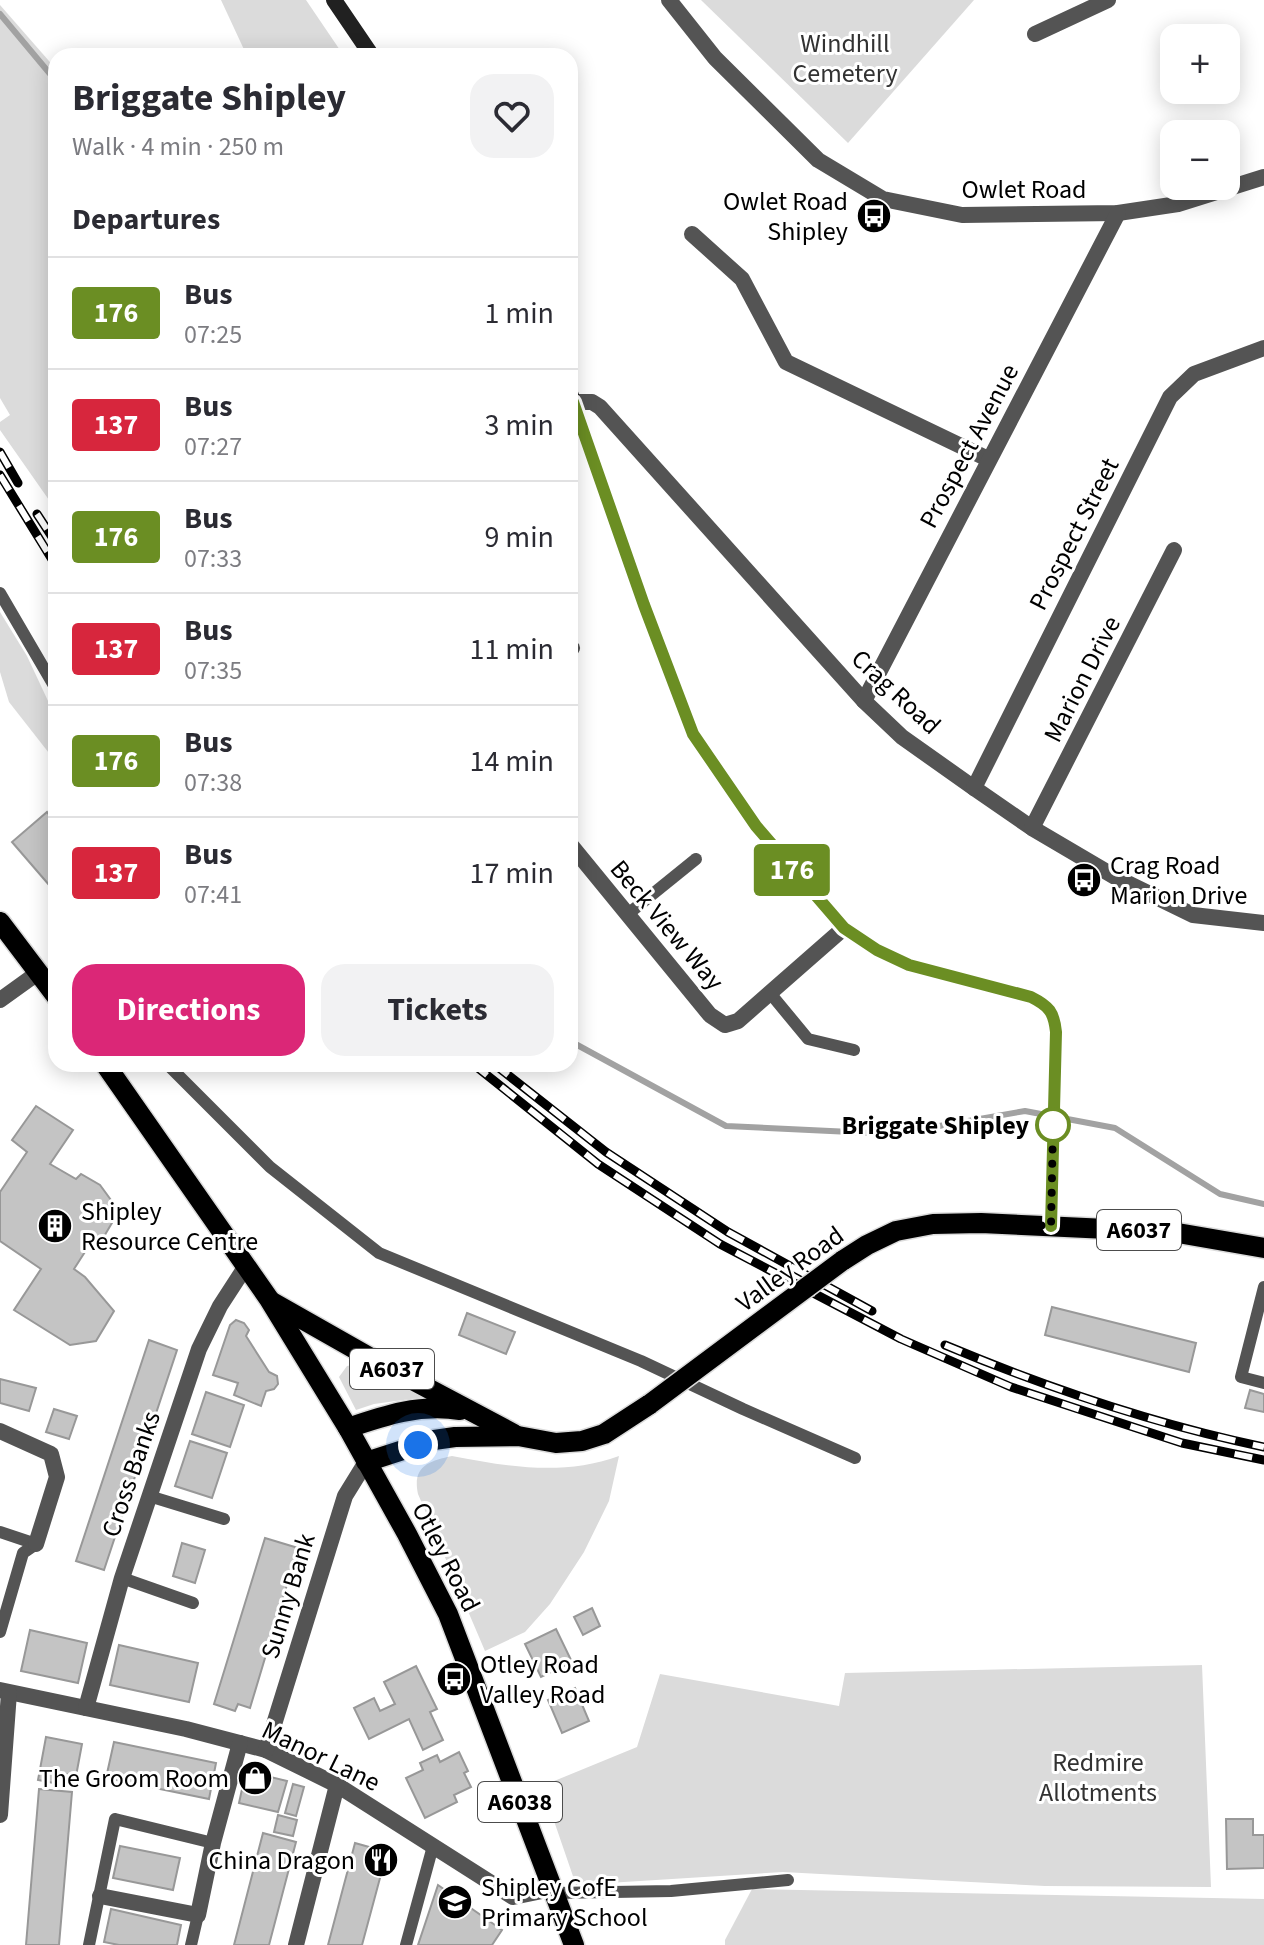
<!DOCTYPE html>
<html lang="en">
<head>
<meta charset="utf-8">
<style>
  :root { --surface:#fff; --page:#f2f2f3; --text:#2b2b33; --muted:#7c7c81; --line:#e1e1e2; --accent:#db2777 }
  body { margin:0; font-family:"Source Sans 3",sans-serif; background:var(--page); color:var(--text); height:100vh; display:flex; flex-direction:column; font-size:30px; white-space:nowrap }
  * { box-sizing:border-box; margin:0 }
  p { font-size:26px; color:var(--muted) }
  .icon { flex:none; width:44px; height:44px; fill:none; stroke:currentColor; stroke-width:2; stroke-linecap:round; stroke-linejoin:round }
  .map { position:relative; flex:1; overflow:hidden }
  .drawer { position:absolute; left:48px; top:48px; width:530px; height:1024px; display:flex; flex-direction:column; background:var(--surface); border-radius:24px; box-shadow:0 4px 20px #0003 }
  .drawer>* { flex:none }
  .badge { padding:0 16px; border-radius:6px; font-size:28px; line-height:52px }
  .tools { position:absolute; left:1160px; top:24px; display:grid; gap:16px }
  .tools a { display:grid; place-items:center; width:80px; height:80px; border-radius:16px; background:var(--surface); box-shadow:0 4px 20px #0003; font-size:40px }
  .you { position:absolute; width:40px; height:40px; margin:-20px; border:6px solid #fff; border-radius:50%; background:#1a73e8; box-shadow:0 0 0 12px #1a73e833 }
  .map>.badge { position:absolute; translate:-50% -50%; box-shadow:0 0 0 4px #fff }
  h2 { padding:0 24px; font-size:30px; line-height:72px }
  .round { display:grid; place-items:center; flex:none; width:84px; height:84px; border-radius:24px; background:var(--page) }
  .headline { display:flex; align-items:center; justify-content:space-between; height:136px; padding:0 24px }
  h1 { font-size:38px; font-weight:700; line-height:60px }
  .action { display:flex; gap:16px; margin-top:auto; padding:16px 24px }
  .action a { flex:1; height:92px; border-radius:24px; background:var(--accent); color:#fff; font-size:32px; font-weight:700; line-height:92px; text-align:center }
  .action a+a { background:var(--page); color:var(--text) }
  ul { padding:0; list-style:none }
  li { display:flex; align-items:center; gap:24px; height:112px; padding:0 24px; border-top:2px solid var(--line) }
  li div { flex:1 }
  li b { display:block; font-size:30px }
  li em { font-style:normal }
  li .badge { min-width:88px; font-weight:700; text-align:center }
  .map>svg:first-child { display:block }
  .green { fill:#dbdbdb }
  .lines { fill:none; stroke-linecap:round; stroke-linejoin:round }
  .stream { stroke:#a2a2a2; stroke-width:6 }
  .building { fill:#c4c4c4; stroke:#989898; stroke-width:2 }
  .primary-casing { stroke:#dbdbdb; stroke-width:23 }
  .service { stroke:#545454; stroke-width:12 }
  .minor { stroke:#545454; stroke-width:16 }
  .secondary { stroke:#212121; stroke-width:16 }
  .primary { stroke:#000; stroke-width:20 }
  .rail-casing { stroke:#000; stroke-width:9 }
  .rail { stroke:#fff; stroke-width:6; stroke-dasharray:18; stroke-linecap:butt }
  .primary-bridge-casing { stroke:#dbdbdb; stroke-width:23; stroke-linecap:butt }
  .primary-bridge { stroke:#000; stroke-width:20 }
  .line-casing { stroke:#fff; stroke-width:18 }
  .line { stroke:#6b8e23; stroke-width:12 }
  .walk { stroke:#000; stroke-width:8; stroke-dasharray:0 14.4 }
  .stop-dot { fill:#fff; stroke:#6b8e23; stroke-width:4 }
  .labels { text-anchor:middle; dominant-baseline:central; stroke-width:6; stroke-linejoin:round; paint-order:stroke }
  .shield { fill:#fff; stroke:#4c4c4c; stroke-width:2 }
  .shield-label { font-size:24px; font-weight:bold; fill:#000 }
  .park-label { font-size:26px; fill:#323232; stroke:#fff }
  .street-label { font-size:26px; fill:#000; stroke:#fff }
  .poi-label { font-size:26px; fill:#000; stroke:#fff; text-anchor:start }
  .stop-label { font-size:26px; font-weight:bold; fill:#000; stroke:#fff; text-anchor:end }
</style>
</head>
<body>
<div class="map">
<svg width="1264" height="1945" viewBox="0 0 1264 1945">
  <rect width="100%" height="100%" fill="#fff"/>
  <g class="green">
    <path d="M221,0H306L344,56H247Z"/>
    <path d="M701,0H974L848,143Z"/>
    <path d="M0,5L56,69V510L0,430V422L10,415L0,398Z"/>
    <path d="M0,612L27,656L56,718V762L9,702L0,672Z"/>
    <path d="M357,1364H363L425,1397L374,1404L356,1410L339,1377L347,1366Z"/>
    <path d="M452,1456C509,1467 564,1476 619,1456L609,1501L584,1552L550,1604L525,1632L485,1651L418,1494C412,1466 429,1461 452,1456Z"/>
    <path d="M1202,1665L1211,1887L1045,1886L783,1872L576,1885L542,1786L637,1747L660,1674L839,1706L845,1673Z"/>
    <path d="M752,1889L1264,1899V1945H725V1940Z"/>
  </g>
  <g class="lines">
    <g class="stream">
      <path d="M0,14L56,81"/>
      <path d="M570,1041L726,1126L893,1134L1025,1111L1115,1128L1220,1194L1264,1204"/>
    </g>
  </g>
  <g class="building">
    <path d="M47,812L56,823V893L12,842Z"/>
    <path d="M36,1106L73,1130L50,1164L76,1179L81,1174L100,1185L119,1211L99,1245L92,1241L74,1269L85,1277L114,1311L96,1341L70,1345L14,1310L41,1269L0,1241V1192L27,1152L12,1140Z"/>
    <path d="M1052,1307L1196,1343L1189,1372L1045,1335Z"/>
    <path d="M467,1313L515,1332L506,1354L459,1335Z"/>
    <path d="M236,1320L244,1323L249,1330L246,1336L269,1372L277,1376L278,1384L274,1389L266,1391L261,1406L234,1395L238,1383L213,1375L230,1325Z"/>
    <path d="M149,1340L177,1350L104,1570L76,1561Z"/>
    <path d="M0,1379L36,1388L29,1411L0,1403Z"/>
    <path d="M1250,1390L1264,1394V1412L1245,1408Z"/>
    <path d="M206,1392L244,1405L230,1447L192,1434Z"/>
    <path d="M54,1409L77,1416L69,1439L46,1432Z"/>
    <path d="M190,1441L227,1453L212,1498L175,1486Z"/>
    <path d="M265,1538L298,1548L250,1708L238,1704L235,1711L214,1704Z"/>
    <path d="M182,1543L205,1550L195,1583L173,1576Z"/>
    <path d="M592,1608L600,1626L583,1635L574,1617Z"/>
    <path d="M556,1629L572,1662L541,1677L525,1644Z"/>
    <path d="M30,1630L87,1643L78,1683L21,1671Z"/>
    <path d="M119,1645L198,1663L189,1702L110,1685Z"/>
    <path d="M416,1666L437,1709L430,1712L443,1740L423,1750L409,1719L369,1739L354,1708L374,1698L380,1711L395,1704L384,1682Z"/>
    <path d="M575,1688L589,1721L562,1733L548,1700Z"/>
    <path d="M46,1737L82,1744L76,1776L56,1772L54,1783L38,1780Z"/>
    <path d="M114,1742L216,1763L209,1799L106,1778Z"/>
    <path d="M459,1752L468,1771L464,1773L471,1787L454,1795L457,1802L425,1818L406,1778L423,1770L420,1763L437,1755L440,1762Z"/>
    <path d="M246,1771L287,1781L278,1812L239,1803Z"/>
    <path d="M293,1784L304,1787L296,1816L285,1813Z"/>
    <path d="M39,1789L72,1792L59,1945H26Z"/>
    <path d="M278,1815L297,1820L293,1836L274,1832Z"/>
    <path d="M1226,1819H1253V1835H1264V1868L1227,1869Z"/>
    <path d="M263,1833L296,1842L269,1945H234Z"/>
    <path d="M355,1843L387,1852L362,1945H328Z"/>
    <path d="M120,1846L180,1858L173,1890L113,1878Z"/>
    <path d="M438,1885L502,1930L492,1945H418Z"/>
    <path d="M111,1909L181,1925L177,1945H119L104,1942Z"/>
  </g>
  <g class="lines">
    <g class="primary-casing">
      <g id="primary">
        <path d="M0,922L56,996"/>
        <path d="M105,1064L269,1299L348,1428L407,1534L448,1614L574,1945"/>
        <path d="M842,1261L867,1245L896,1231L933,1224L981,1223L1172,1232L1264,1248"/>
        <path d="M272,1302L369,1357L514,1434"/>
        <path d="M348,1428C386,1415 419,1404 460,1410"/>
        <path d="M366,1462L434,1440L455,1437L518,1436L556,1443L582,1441L604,1434L650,1404"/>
      </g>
    </g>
    <g class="service">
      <path d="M0,593L56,689"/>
      <path d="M628,914L696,859"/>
      <path d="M770,993L808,1039L854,1050"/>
      <path d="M167,1064L270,1167L379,1253L641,1361L743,1409L855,1458"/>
      <path d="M1264,1287L1241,1377L1264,1383"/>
      <path d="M149,1496L224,1519"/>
      <path d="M0,1532L36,1544"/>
      <path d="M122,1578L193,1603"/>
      <path d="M0,1632L23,1553L36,1544"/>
      <path d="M554,1893L671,1891L788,1880"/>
      <path d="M89,1945L115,1819L213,1843"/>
      <path d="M191,1945L198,1915"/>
      <path d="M406,1945L433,1846"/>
    </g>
    <g class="minor">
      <path d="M669,0L715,58L818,160L883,199L962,215L1118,213L1178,204L1264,177"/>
      <path d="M1035,34L1108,0"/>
      <path d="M692,234L742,279L786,362L988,459"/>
      <path d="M573,402H592L600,407L864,701L902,737L974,788L1032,828L1117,878L1193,915L1264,923"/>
      <path d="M570,649L572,648"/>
      <path d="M864,701L1118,213"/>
      <path d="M974,788L1170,397L1194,374L1264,348"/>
      <path d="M1032,828L1174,550"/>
      <path d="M570,844L710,1015L725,1025L738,1021L844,928"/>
      <path d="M0,1000L39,972"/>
      <path d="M0,1431L51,1454L57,1477L36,1544"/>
      <path d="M0,1690L186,1729L266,1750L337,1785L513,1897L552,1889"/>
      <path d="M86,1708L122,1578L199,1349L220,1306L246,1266"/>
      <path d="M266,1750L345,1496L366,1462"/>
      <path d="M0,1815L9,1693"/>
      <path d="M100,1896L198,1915L213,1843L240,1743"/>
      <path d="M296,1945L337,1785"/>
    </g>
    <g class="secondary">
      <path d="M334,0L372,56"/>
      <path d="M570,393L644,605L693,734L756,826L844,928L877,950L909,965L1031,997C1049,1006 1054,1012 1056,1032L1051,1226"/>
    </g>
    <use href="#primary" class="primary"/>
    <g class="rail-casing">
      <g id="rail">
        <path d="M0,452L18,483"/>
        <path d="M0,475L56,566"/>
        <path d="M37,514L56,543"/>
        <path d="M473,1064L598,1164L720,1244L901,1339L1011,1387L1182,1443L1264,1460"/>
        <path d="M494,1064L606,1152L728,1232L872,1311"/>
        <path d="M945,1345C1048,1388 1154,1424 1264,1447"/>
      </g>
    </g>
    <use href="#rail" class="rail"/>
    <g class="primary-bridge-casing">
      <path id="primary-bridge" d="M650,1404L842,1261"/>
    </g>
    <use href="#primary-bridge" class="primary-bridge"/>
  </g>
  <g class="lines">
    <g class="line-casing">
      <path id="line" d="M573,402L644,605L693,734L756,826L844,928L877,950L909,965L1031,997C1049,1006 1054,1012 1056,1032L1051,1226"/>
    </g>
    <use href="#line" class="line"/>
    <path class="walk" d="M418,1445C449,1435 483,1434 515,1436C538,1437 558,1446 582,1441C618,1435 660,1396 690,1374C741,1337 791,1299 842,1261C859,1250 877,1237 896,1231C944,1215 1002,1224 1051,1226L1053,1125"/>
  </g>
  <defs>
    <g id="bus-disc" transform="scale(1.8)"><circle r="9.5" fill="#000" stroke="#fff"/><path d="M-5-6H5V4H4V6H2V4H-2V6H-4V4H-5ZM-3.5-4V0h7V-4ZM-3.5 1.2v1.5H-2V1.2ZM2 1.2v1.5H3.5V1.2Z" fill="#fff"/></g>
    <g id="building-disc" transform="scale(1.8)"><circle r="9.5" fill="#000" stroke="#fff"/><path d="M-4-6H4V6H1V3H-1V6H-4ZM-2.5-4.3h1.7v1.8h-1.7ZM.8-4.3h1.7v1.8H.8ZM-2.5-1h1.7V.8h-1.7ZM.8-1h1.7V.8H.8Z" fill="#fff"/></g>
    <g id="shop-disc" transform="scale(1.8)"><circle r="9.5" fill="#000" stroke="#fff"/><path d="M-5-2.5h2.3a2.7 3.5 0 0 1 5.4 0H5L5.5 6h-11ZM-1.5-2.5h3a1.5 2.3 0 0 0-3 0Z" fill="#fff"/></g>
    <g id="restaurant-disc" transform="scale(1.8)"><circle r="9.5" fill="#000" stroke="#fff"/><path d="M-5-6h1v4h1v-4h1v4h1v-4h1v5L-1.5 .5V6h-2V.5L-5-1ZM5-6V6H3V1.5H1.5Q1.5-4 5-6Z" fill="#fff"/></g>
    <g id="school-disc" transform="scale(1.8)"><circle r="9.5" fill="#000" stroke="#fff"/><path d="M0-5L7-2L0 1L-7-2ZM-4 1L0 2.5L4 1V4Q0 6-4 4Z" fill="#fff"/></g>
  </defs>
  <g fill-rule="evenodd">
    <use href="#bus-disc" x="874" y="216"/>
    <use href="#bus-disc" x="1084" y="880"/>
    <use href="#building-disc" x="55" y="1226"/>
    <use href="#bus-disc" x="454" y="1679"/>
    <use href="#shop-disc" x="255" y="1778"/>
    <use href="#restaurant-disc" x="381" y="1860"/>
    <use href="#school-disc" x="455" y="1902"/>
  </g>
  <circle class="stop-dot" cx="1053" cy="1125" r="16"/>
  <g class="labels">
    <g class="shield">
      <rect x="1097" y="1210" width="84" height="40" rx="6"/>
      <rect x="350" y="1349" width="84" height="40" rx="6"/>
      <rect x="478" y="1782" width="84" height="40" rx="6"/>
    </g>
    <g class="shield-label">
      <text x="1139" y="1230">A6037</text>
      <text x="392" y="1369">A6037</text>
      <text x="520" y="1802">A6038</text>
    </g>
    <g class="park-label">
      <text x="845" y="43">Windhill<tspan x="845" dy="30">Cemetery</tspan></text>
      <text x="1098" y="1762">Redmire<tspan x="1098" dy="30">Allotments</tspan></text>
    </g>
    <g class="street-label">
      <text x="1024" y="189">Owlet Road</text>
      <text transform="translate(969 446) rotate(-62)">Prospect Avenue</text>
      <text transform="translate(1074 534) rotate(-63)">Prospect Street</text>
      <text transform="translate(1082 679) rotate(-63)">Marion Drive</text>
      <text transform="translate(896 692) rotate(43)">Crag Road</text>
      <text transform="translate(667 925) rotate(50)">Beck View Way</text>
      <text transform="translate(790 1269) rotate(-36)">Valley Road</text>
      <text transform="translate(131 1474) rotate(-71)">Cross Banks</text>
      <text transform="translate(446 1557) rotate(63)">Otley Road</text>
      <text transform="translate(288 1596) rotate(-73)">Sunny Bank</text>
      <text transform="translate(321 1756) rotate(26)">Manor Lane</text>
    </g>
    <g class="poi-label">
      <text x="848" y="201" text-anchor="end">Owlet Road<tspan x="848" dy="30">Shipley</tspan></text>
      <text x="1110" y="865">Crag Road<tspan x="1110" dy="30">Marion Drive</tspan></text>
      <text x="81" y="1211">Shipley<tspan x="81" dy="30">Resource Centre</tspan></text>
      <text x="480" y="1664">Otley Road<tspan x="480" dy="30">Valley Road</tspan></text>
      <text x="229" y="1778" text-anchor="end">The Groom Room</text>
      <text x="355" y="1860" text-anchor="end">China Dragon</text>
      <text x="481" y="1887">Shipley CofE<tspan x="481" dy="30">Primary School</tspan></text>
    </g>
    <g class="stop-label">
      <text x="1029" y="1125">Briggate Shipley</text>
    </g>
  </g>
</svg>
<div class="tools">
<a>+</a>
<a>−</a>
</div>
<div class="you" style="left:418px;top:1445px"></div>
<b class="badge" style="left:792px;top:870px;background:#6b8e23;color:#fff">176</b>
<section class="drawer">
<div class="headline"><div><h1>Briggate Shipley</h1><p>Walk · 4 min · 250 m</p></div><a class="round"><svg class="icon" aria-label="heart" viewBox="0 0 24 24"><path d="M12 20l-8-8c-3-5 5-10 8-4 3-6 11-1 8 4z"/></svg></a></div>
<h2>Departures</h2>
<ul>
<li><span class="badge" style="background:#6b8e23;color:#fff">176</span><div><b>Bus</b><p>07:25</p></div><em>1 min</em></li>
<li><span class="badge" style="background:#d7263d;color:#fff">137</span><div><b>Bus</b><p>07:27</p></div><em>3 min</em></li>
<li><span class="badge" style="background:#6b8e23;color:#fff">176</span><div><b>Bus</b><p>07:33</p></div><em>9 min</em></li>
<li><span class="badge" style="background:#d7263d;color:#fff">137</span><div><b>Bus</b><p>07:35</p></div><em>11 min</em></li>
<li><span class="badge" style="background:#6b8e23;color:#fff">176</span><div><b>Bus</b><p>07:38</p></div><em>14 min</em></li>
<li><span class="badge" style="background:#d7263d;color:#fff">137</span><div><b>Bus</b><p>07:41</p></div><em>17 min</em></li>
</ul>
<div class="action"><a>Directions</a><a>Tickets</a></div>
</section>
</div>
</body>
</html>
